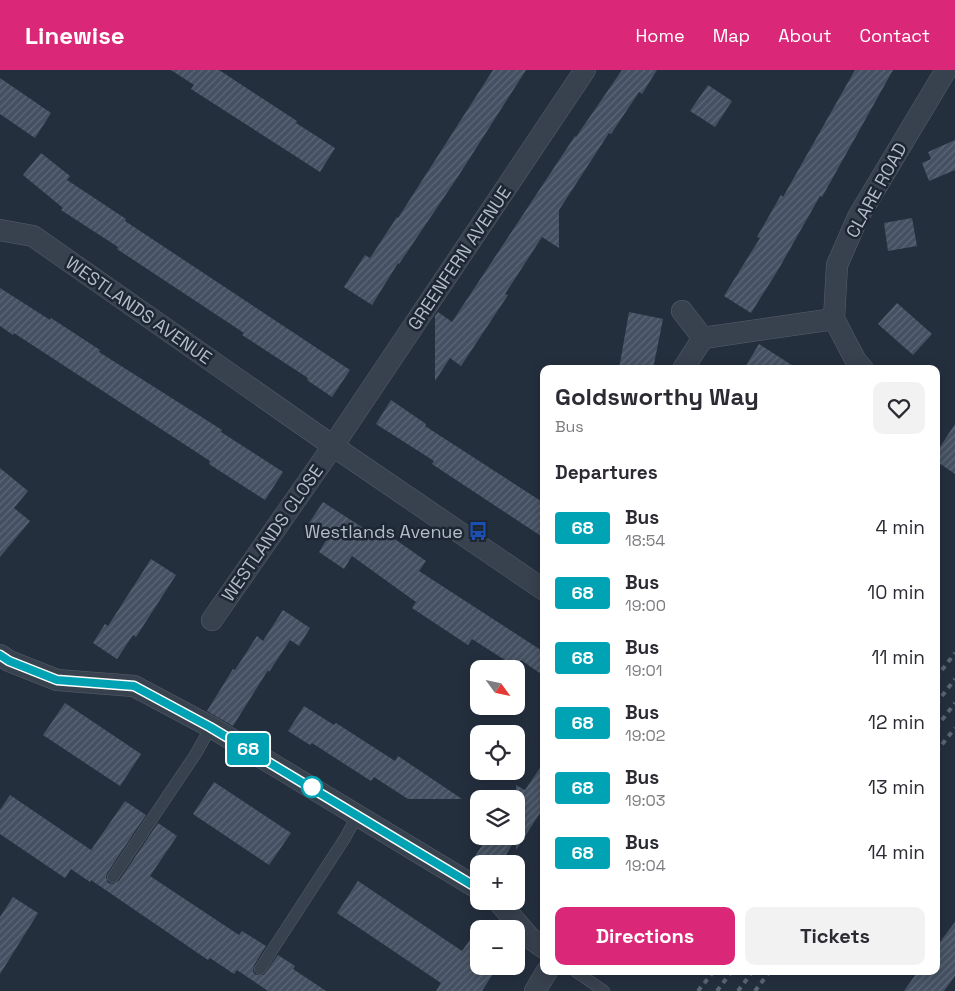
<!DOCTYPE html>
<html lang="en">
<head>
<meta charset="utf-8">
<style>
  :root { --surface:#fff; --page:#f2f2f3; --text:#2b2b33; --muted:#7c7c81; --accent:#db2777 }
  body { margin:0; font-family:"Space Grotesk",sans-serif; background:var(--page); color:var(--text); height:100vh; display:flex; flex-direction:column; font-size:19px; white-space:nowrap }
  * { box-sizing:border-box; margin:0 }
  p { font-size:16px; color:var(--muted) }
  .icon { flex:none; width:28px; height:28px; fill:none; stroke:currentColor; stroke-width:2; stroke-linecap:round; stroke-linejoin:round }
  .map { position:relative; flex:1; overflow:hidden }
  .panel { position:absolute; left:540px; top:295px; width:400px; height:610px; display:flex; flex-direction:column; background:var(--surface); border-radius:10px; box-shadow:0 2px 12px #0003 }
  .panel>* { flex:none }
  .badge { padding:0 10px; border-radius:4px; font-size:18px; line-height:32px }
  .needle { width:32px; rotate:123deg }
  .controls { position:absolute; left:470px; top:590px; display:grid; gap:10px }
  .controls a { display:grid; place-items:center; width:55px; height:55px; border-radius:10px; background:var(--surface); box-shadow:0 2px 12px #0003; font-size:25px }
  .map>.badge { position:absolute; translate:-50% -50%; box-shadow:0 0 0 2px #fff }
  h2 { padding:0 15px; font-size:19px; line-height:45px }
  .round { display:grid; place-items:center; flex:none; width:52px; height:52px; border-radius:10px; background:var(--page) }
  .headline { display:flex; align-items:center; justify-content:space-between; height:85px; padding:0 15px }
  h1 { font-size:24px; font-weight:700; line-height:38px }
  .action { display:flex; gap:10px; margin-top:auto; padding:10px 15px }
  .action a { flex:1; height:58px; border-radius:10px; background:var(--accent); color:#fff; font-size:20px; font-weight:700; line-height:58px; text-align:center }
  .action a+a { background:var(--page); color:var(--text) }
  ul { padding:0; list-style:none }
  li { display:flex; align-items:center; gap:15px; height:65px; padding:0 15px }
  li div { flex:1 }
  li b { display:block; font-size:19px }
  li em { font-style:normal }
  li .badge { min-width:55px; font-weight:700; text-align:center }
  header { display:flex; align-items:center; gap:30px; box-sizing:border-box; height:70px; padding:0 25px; background:var(--accent); color:#fff }
  header strong { font-size:24px }
  nav { display:flex; gap:28px; margin-inline-start:auto; font-size:18px }
  .map>svg:first-child { display:block }
  .building { fill:url(#building-hatch) }
  .lines { fill:none; stroke-linecap:round; stroke-linejoin:round }
  .lane-casing { stroke:#565f6c; stroke-width:12 }
  .street-casing { stroke:#565f6c; stroke-width:22 }
  .lane { stroke:#38414e; stroke-width:11 }
  .street { stroke:#38414e; stroke-width:21 }
  .rail { stroke:#5a6575; stroke-width:4; stroke-dasharray:5 5; stroke-linecap:butt }
  .line-casing { stroke:#fff; stroke-width:11 }
  .line { stroke:#00a3b4; stroke-width:8 }
  .stop-dot { fill:#fff; stroke:#00a3b4; stroke-width:2.5 }
  .labels { text-anchor:middle; dominant-baseline:central; stroke-width:5; stroke-linejoin:round; paint-order:stroke }
  .street-label { font-size:18px; fill:#b4bcc9; stroke:#1d2633 }
  .poi-label { font-size:18px; fill:#b4bcc9; stroke:#1d2633; text-anchor:end }
</style>
</head>
<body>
<header>
<strong>Linewise</strong>
<nav><a>Home</a><a>Map</a><a>About</a><a>Contact</a></nav>
</header>
<div class="map">
<svg width="955" height="921" viewBox="0 0 955 921">
  <defs>
    <pattern id="building-hatch" width="6" height="6" patternUnits="userSpaceOnUse" patternTransform="scale(1.25)"><rect width="6" height="6" fill="#455162"/><path d="M-1 1l2-2M0 6l6-6M5 7l2-2" fill="none" stroke="#5d6877"/></pattern>
  </defs>
  <rect width="100%" height="100%" fill="#242f3e"/>
  <g class="building">
    <path d="M171,0H219L297,51L296,53L335,78L320,102L191,19L194,15Z"/>
    <path d="M493,0H526L459,105L399,194L398,193L372,235L344,217L365,185L370,188L397,147L398,148Z"/>
    <path d="M622,0H657L642,24L639,22L611,64L609,63L559,140V178L542,167L505,224L508,225L461,296L450,288L435,311V246L438,242L452,252L575,66L576,67Z"/>
    <path d="M855,0H893L822,127L820,126L778,200L751,243L724,226L760,168L757,167L781,125L783,127Z"/>
    <path d="M0,8L51,43L35,68L0,44Z"/>
    <path d="M708,15L732,31L715,57L690,41Z"/>
    <path d="M955,70V100L929,111L922,93L931,89L928,82Z"/>
    <path d="M41,83L70,106L67,110L126,149L125,151L350,300L332,327L307,310L308,308L242,265L244,263L117,179L118,177L61,140L63,138L23,105Z"/>
    <path d="M912,148L917,176L888,181L884,153Z"/>
    <path d="M0,218L50,250L51,248L100,280L99,282L222,360L221,362L283,402L265,430L209,394L210,391L14,263L13,265L0,256Z"/>
    <path d="M897,233L932,264L913,285L878,254Z"/>
    <path d="M629,242L663,249L653,299H619Z"/>
    <path d="M759,274L798,299H744Z"/>
    <path d="M391,330L426,354L425,356L544,433V468L432,394L434,391L376,354Z"/>
    <path d="M955,354V404L936,391V383Z"/>
    <path d="M0,398L28,421L14,438L30,451L0,487Z"/>
    <path d="M323,432L374,465L379,458L426,491L419,501L544,582V606L521,590L516,597L472,569L468,575L412,538L416,532L352,486L344,499L319,482L327,469L307,456Z"/>
    <path d="M151,489L176,505L136,567L133,565L117,589L93,573L105,554L108,556Z"/>
    <path d="M283,540L310,558L299,576L290,570L269,602L268,600L233,656L207,641L233,599L235,600L257,566L263,571Z"/>
    <path d="M65,633L141,684L120,716L43,665Z"/>
    <path d="M304,636L334,655L336,653L395,691L398,686L462,729H408L374,707L371,711L312,673L310,675L288,661Z"/>
    <path d="M544,692V737L516,780V769L500,794H470L488,766H516V715L525,720Z"/>
    <path d="M214,712L291,763L269,795L193,744Z"/>
    <path d="M10,725L91,780L125,731L146,745L107,803L106,807L108,813L113,814L119,811L158,753L177,766L150,806L239,865L242,861L266,876L254,895L253,902L256,905H264L278,885L295,896L293,899L326,921H268L237,900L234,904L210,888L208,890L91,810L90,812L71,799L65,808L0,764V740Z"/>
    <path d="M358,811L462,881L479,857V896H498L482,921H436L441,913L337,843Z"/>
    <path d="M13,827L38,843L0,904V847Z"/>
    <path d="M955,852V906L944,921H904L918,901H936V877Z"/>
  </g>
  <g class="lines">
    <g class="lane-casing">
      <g id="lane">
        <path d="M113,807L195,685L211,657"/>
        <path d="M260,899L345,768L358,744"/>
        <path d="M575,901L604,921"/>
      </g>
    </g>
    <g class="street-casing">
      <g id="street">
        <path d="M0,160L33,166L333,376L544,520"/>
        <path d="M682,241L703,268L683,299"/>
        <path d="M703,268L834,249"/>
        <path d="M863,299L856,291L834,249L837,195L858,147L946,0"/>
        <path d="M212,550L333,376L585,0"/>
        <path d="M0,585L9,591L57,610L134,616L211,657L479,819"/>
        <path d="M498,831L530,868L544,878"/>
        <path d="M535,921L547,901"/>
      </g>
    </g>
    <use href="#lane" class="lane"/>
    <use href="#street" class="street"/>
    <g class="rail">
      <path d="M936,608L955,583"/>
      <path d="M936,634L955,609"/>
      <path d="M936,658L955,633"/>
      <path d="M936,682L955,658"/>
      <path d="M698,921L714,901"/>
      <path d="M717,921L732,901"/>
      <path d="M738,921L753,901"/>
      <path d="M755,921L770,901"/>
    </g>
  </g>
  <g class="lines">
    <g class="line-casing">
      <path id="line" d="M0,585L9,591L57,610L134,616L210,657L479,819"/>
    </g>
    <use href="#line" class="line"/>
  </g>
  <defs>
    <g id="bus-bare" transform="scale(1.5)"><path d="M-5-6H5V4H4V6H2V4H-2V6H-4V4H-5ZM-3.5-4V0h7V-4ZM-3.5 1.2v1.5H-2V1.2ZM2 1.2v1.5H3.5V1.2Z" fill="#1a4fb4" stroke="#1d2633" stroke-width="2.5" paint-order="stroke"/></g>
  </defs>
  <g fill-rule="evenodd">
    <use href="#bus-bare" x="478" y="461"/>
  </g>
  <circle class="stop-dot" cx="312" cy="717" r="10"/>
  <g class="labels">
    <g class="street-label">
      <text transform="translate(876 120) rotate(-61)">CLARE ROAD</text>
      <text transform="translate(459 188) rotate(-56)">GREENFERN AVENUE</text>
      <text transform="translate(139 240) rotate(35)">WESTLANDS AVENUE</text>
      <text transform="translate(272 463) rotate(-55)">WESTLANDS CLOSE</text>
    </g>
    <g class="poi-label">
      <text x="463" y="461">Westlands Avenue</text>
    </g>
  </g>
</svg>
<div class="controls">
<a><svg class="needle" viewBox="-14 -14 28 28"><path d="M0-13l5 13h-10z" fill="#e53935"/><path d="M0 13l5-13h-10z" fill="#7c7c81"/></svg></a>
<a><svg class="icon" aria-label="locate" viewBox="0 0 24 24"><circle cx="12" cy="12" r="6"/><path d="M12 2v4M12 18v4M2 12h4M18 12h4"/></svg></a>
<a><svg class="icon" aria-label="layers" viewBox="0 0 24 24"><path d="M12 4l9 5-9 5-9-5zM3 14l9 5 9-5"/></svg></a>
<a>+</a>
<a>−</a>
</div>
<b class="badge" style="left:248px;top:679px;background:#00a3b4;color:#fff">68</b>
<section class="panel">
<div class="headline"><div><h1>Goldsworthy Way</h1><p>Bus</p></div><a class="round"><svg class="icon" aria-label="heart" viewBox="0 0 24 24"><path d="M12 20l-8-8c-3-5 5-10 8-4 3-6 11-1 8 4z"/></svg></a></div>
<h2>Departures</h2>
<ul>
<li><span class="badge" style="background:#00a3b4;color:#fff">68</span><div><b>Bus</b><p>18:54</p></div><em>4 min</em></li>
<li><span class="badge" style="background:#00a3b4;color:#fff">68</span><div><b>Bus</b><p>19:00</p></div><em>10 min</em></li>
<li><span class="badge" style="background:#00a3b4;color:#fff">68</span><div><b>Bus</b><p>19:01</p></div><em>11 min</em></li>
<li><span class="badge" style="background:#00a3b4;color:#fff">68</span><div><b>Bus</b><p>19:02</p></div><em>12 min</em></li>
<li><span class="badge" style="background:#00a3b4;color:#fff">68</span><div><b>Bus</b><p>19:03</p></div><em>13 min</em></li>
<li><span class="badge" style="background:#00a3b4;color:#fff">68</span><div><b>Bus</b><p>19:04</p></div><em>14 min</em></li>
</ul>
<div class="action"><a>Directions</a><a>Tickets</a></div>
</section>
</div>
</body>
</html>
